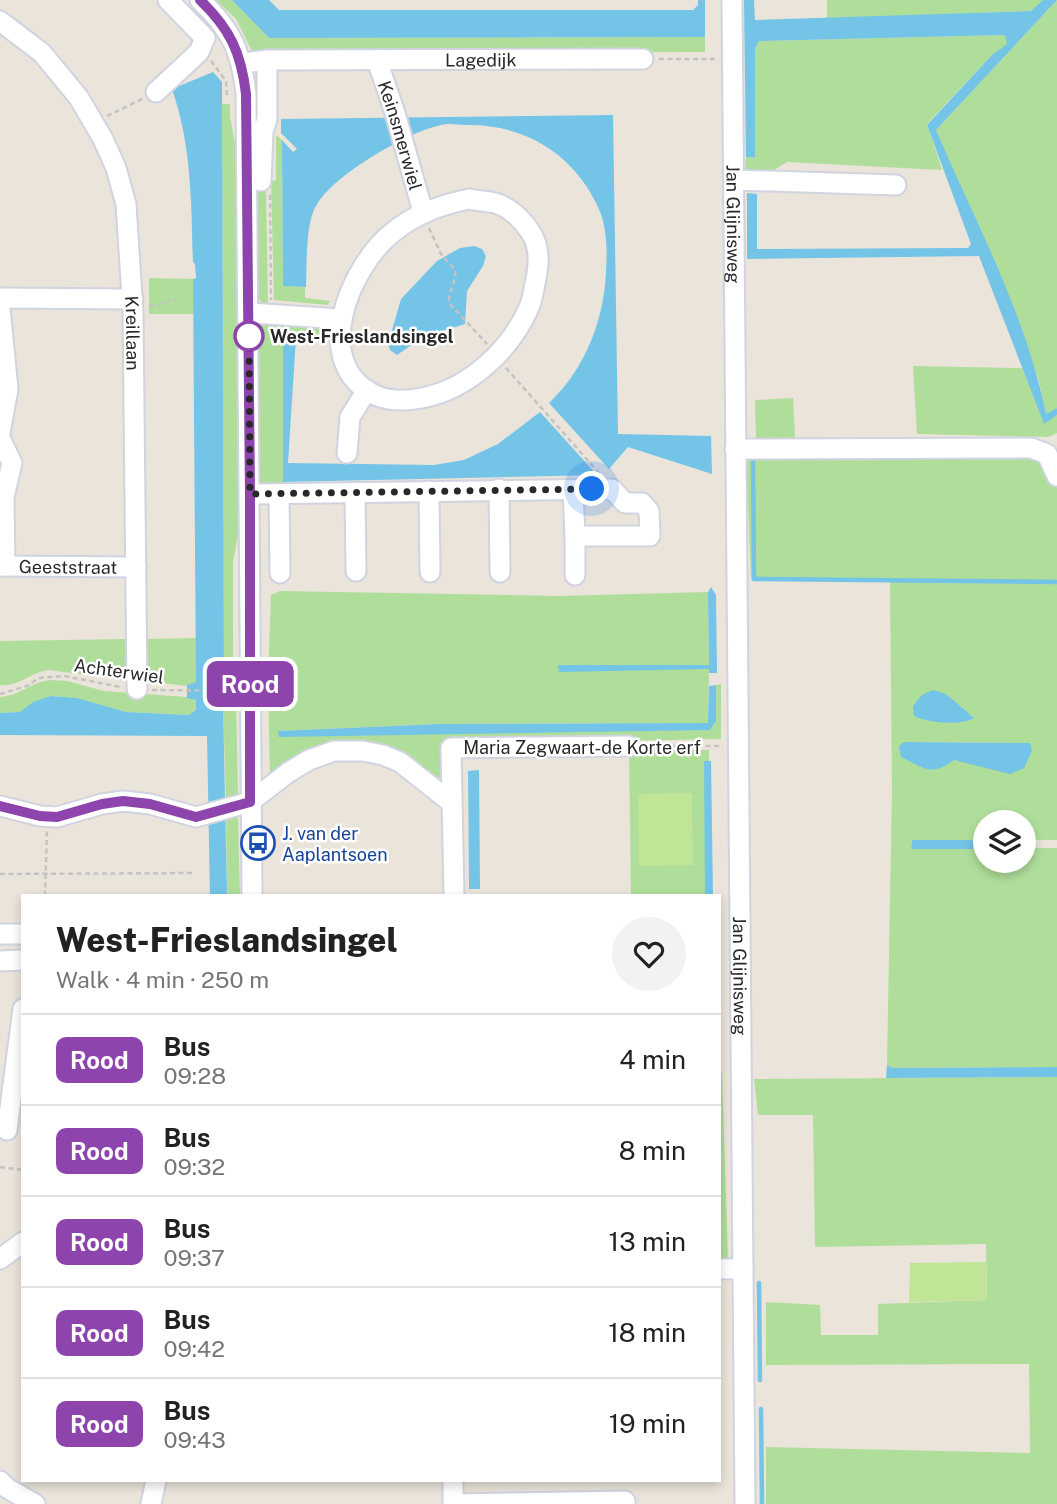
<!DOCTYPE html>
<html lang="en">
<head>
<meta charset="utf-8">
<style>
  :root { --surface:#fff; --page:#f2f2f2; --text:#222; --muted:#767676; --line:#e0e0e0 }
  body { margin:0; font-family:"Public Sans",sans-serif; background:var(--page); color:var(--text); height:100vh; display:flex; flex-direction:column; font-size:26px; white-space:nowrap }
  * { box-sizing:border-box; margin:0 }
  p { font-size:23px; color:var(--muted) }
  .icon { flex:none; width:38px; height:38px; fill:none; stroke:currentColor; stroke-width:2; stroke-linecap:round; stroke-linejoin:round }
  .map { position:relative; flex:1; overflow:hidden }
  .panel { position:absolute; left:21px; top:894px; width:700px; height:588px; display:flex; flex-direction:column; background:var(--surface); border-radius:0px; box-shadow:0 4px 10px #0003 }
  .panel>* { flex:none }
  .badge { padding:0 14px; border-radius:10px; font-size:24px; line-height:46px }
  .fabs { position:absolute; left:973px; top:810px; display:grid; gap:14px }
  .fabs a { display:grid; place-items:center; width:63px; height:63px; border-radius:50%; background:var(--surface); box-shadow:0 4px 10px #0003; font-size:35px }
  .you { position:absolute; width:35px; height:35px; margin:-18px; border:5px solid #fff; border-radius:50%; background:#1a73e8; box-shadow:0 0 0 10px #1a73e833 }
  .map>.badge { position:absolute; translate:-50% -50%; box-shadow:0 0 0 4px #fff }
  .round { display:grid; place-items:center; flex:none; width:74px; height:74px; border-radius:37px; background:var(--page) }
  .overview { display:flex; align-items:center; justify-content:space-between; height:119px; padding:0 35px }
  h1 { font-size:33px; font-weight:800; line-height:52px }
  ul { padding:0; list-style:none }
  li { display:flex; align-items:center; gap:21px; height:91px; padding:0 35px; border-top:2px solid var(--line) }
  li div { flex:1 }
  li b { display:block; font-size:26px }
  li em { font-style:normal }
  li .badge { min-width:77px; font-weight:700; text-align:center }
  .map>svg:first-child { display:block }
  .green { fill:#afde9a; fill-rule:evenodd }
  .pitch { fill:#c1e596 }
  .water { fill:#73c4e7 }
  .lines { fill:none; stroke-linecap:round; stroke-linejoin:round }
  .stream { stroke:#73c4e7; stroke-width:4.5 }
  .minor-casing { stroke:#d0d3e0; stroke-width:23 }
  .path { stroke:#c3c3c3; stroke-width:2.5; stroke-dasharray:5 3.5; stroke-linecap:butt }
  .minor { stroke:#fff; stroke-width:19 }
  .line-casing { stroke:#fff; stroke-width:16 }
  .line { stroke:#8e44ad; stroke-width:10 }
  .walk { stroke:#282828; stroke-width:7; stroke-dasharray:0 12.6 }
  .stop-dot { fill:#fff; stroke:#8e44ad; stroke-width:3.5 }
  .labels { text-anchor:middle; dominant-baseline:central; stroke-width:5; stroke-linejoin:round; paint-order:stroke }
  .street-label { font-size:18px; fill:#282828; stroke:#fff }
  .stop-label { font-size:18px; font-weight:bold; fill:#282828; stroke:#fff; text-anchor:start }
  .transit-label { font-size:18px; fill:#164399; stroke:#fff; text-anchor:start }
</style>
</head>
<body>
<div class="map">
<svg width="1057" height="1504" viewBox="0 0 1057 1504">
  <rect width="100%" height="100%" fill="#eae4da"/>
  <g class="green">
    <path d="M216,0H232L269,38L705,37V52L257,54L252,51L236,19Z"/>
    <path d="M827,0H1043L1032,11L827,19Z"/>
    <path d="M1057,0V408L1046,415L1038,377L936,130Z"/>
    <path d="M1005,35L1008,44L992,55L927,124L942,170L787,162L766,175L745,174L746,157H755V49L759,41Z"/>
    <path d="M222,104H230V117L236,148L239,305L238,536L233,561V665L238,684L236,686L224,680Z"/>
    <path d="M276,135L282,140L283,284V286L305,287V298L330,301L328,305L274,300L271,181L276,180Z"/>
    <path d="M255,188L266,189L268,305L262,303L256,295Z"/>
    <path d="M149,278L194,279V314H149Z"/>
    <path d="M255,320L321,323L327,328L328,339L283,338V482L256,487Z"/>
    <path d="M913,366L1022,368L1044,423L1057,415V433L1048,437L917,434Z"/>
    <path d="M793,398L795,438L756,439L755,400Z"/>
    <path d="M746,456L1044,457L1057,487V840H1024V822H985V840H912L911,849H985V861H1024V848H1057V1067L893,1068L887,1065L892,791L890,579H751ZM904,742L1030,743L962,761L954,760Z"/>
    <path d="M280,591L559,596L708,592L709,665H593L709,669L708,723L439,724L278,731L710,730L716,721V685L721,684V739L447,744L445,768L436,783L379,747L270,779L268,679L271,595Z"/>
    <path d="M196,638V683L187,686L144,681V639Z"/>
    <path d="M129,639V681L49,670C31,672 19,687 0,685V641Z"/>
    <path d="M50,680L67,681L104,691L187,697L196,700V710L189,715L126,712L77,698L51,696L20,712L0,713V697C19,696 31,682 50,680Z"/>
    <path d="M236,697L238,795L233,800L226,801L223,702Z"/>
    <path d="M709,750V761H705V896H631L629,751Z"/>
    <path d="M233,816L238,819L240,896H227L226,817Z"/>
    <path d="M719,1072H722L728,1261H719Z"/>
    <path d="M1057,1077V1504H766V1447L1030,1453L1029,1364L766,1365V1302L820,1305L821,1335H878V1304L987,1300L986,1244L815,1247L813,1115H758L754,1079Z"/>
  </g>
  <g class="pitch">
    <path d="M692,793L693,865L639,866L638,794Z"/>
    <path d="M986,1262L987,1300L909,1302L910,1263Z"/>
  </g>
  <g class="water">
    <path d="M232,0H269L279,10H693L698,5V0H705V37L269,38Z"/>
    <path d="M744,0H754L755,20L1031,11L1043,0H1057L936,130C976,223 1026,315 1046,414L1057,408V415L1044,424L979,256L747,259V193L757,194V249L968,248L971,244L927,125L992,55L1007,44L1005,35L759,41L755,49V157H746Z"/>
    <path d="M213,72L222,82L224,680L226,683L236,684V698L223,702L227,896H210L207,736L0,735V713L20,712L33,702L51,696L77,698L126,712L189,715L196,710V700L187,698V685L196,682L193,279L196,278L195,264L193,262C191,201 192,147 172,89Z"/>
    <path d="M613,115L618,434L711,436L712,474L628,447L609,469L549,403C582,372 600,329 605,286C607,261 609,230 598,207C574,154 524,124 467,125C459,125 449,123 441,125C418,130 398,142 378,153C357,166 331,183 317,204C305,222 307,265 306,287L283,286V284L282,140L293,152L297,149L281,133V119Z"/>
    <path d="M474,246L482,249L486,256L483,266L467,291L465,324L423,337L397,355L390,350L388,344L401,299L437,261L460,248Z"/>
    <path d="M296,337L288,463L434,465L464,460L498,444L540,412L597,475L283,482V338Z"/>
    <path d="M711,587L716,595L717,673H709V669L559,672L558,665H709L708,592Z"/>
    <path d="M716,685V721L710,730L279,737L278,731L439,724L708,723L709,686Z"/>
    <path d="M933,690L946,694L974,718C959,726 929,723 914,716L913,706L922,695Z"/>
    <path d="M904,742L1030,743L1032,751L1024,768L1010,774L954,760C931,777 924,768 901,757L899,746Z"/>
    <path d="M704,761H711L713,896H705Z"/>
    <path d="M479,770L480,889H469L468,771Z"/>
    <path d="M912,840H985V849H911Z"/>
    <path d="M887,1065L893,1068L1057,1067V1077L886,1078Z"/>
  </g>
  <g class="lines">
    <g class="stream">
      <path d="M753,459L754,579L1057,582"/>
      <path d="M759,1283L760,1380"/>
      <path d="M761,1409L762,1504"/>
    </g>
    <g class="minor-casing">
      <g id="minor">
        <path d="M200,0C232,30 241,51 246,94L252,896"/>
        <path id="s1" d="M732,0L745,1504"/>
        <path id="s2" d="M0,21L42,53L79,98L103,139L116,168L126,204L133,312L137,689"/>
        <path id="s3" d="M377,60L395,113L423,212"/>
        <path id="s4" d="M243,63L267,60L643,59"/>
        <path d="M156,92L199,52L205,38L168,0"/>
        <path d="M734,180L896,185"/>
        <path d="M261,181L263,132L267,119V60"/>
        <path d="M469,199C477,201 487,201 495,203C510,207 523,220 531,233C540,247 539,263 536,279C534,287 533,297 530,305C512,349 469,389 422,398C406,401 390,402 375,395C309,363 350,267 392,233C415,214 440,205 469,199Z"/>
        <path d="M0,298L133,299"/>
        <path d="M0,309L8,389L0,433"/>
        <path d="M249,313L341,319"/>
        <path d="M0,438L12,463L4,497L5,566"/>
        <path d="M735,449L1031,448L1047,454L1057,476"/>
        <path d="M347,453L350,417L367,390"/>
        <path d="M499,489L500,572"/>
        <path d="M429,491L430,572"/>
        <path d="M355,492L356,571"/>
        <path d="M250,494L612,489L625,503H642L649,511L650,536H575L573,490"/>
        <path d="M279,494L280,573"/>
        <path d="M575,536V575"/>
        <path id="s5" d="M0,566L136,567"/>
        <path d="M0,806L40,816L57,817L102,804L123,801L150,804L196,817L250,802L289,772L309,760L334,751H363L383,755L400,762L452,803"/>
        <path d="M454,896L451,748L629,746"/>
        <path d="M0,934H23"/>
        <path d="M0,961L23,960"/>
        <path d="M7,1130L23,1009"/>
        <path d="M0,1259L23,1242"/>
        <path d="M719,1269H743"/>
        <path d="M453,1480V1504"/>
        <path d="M0,1481L7,1488L35,1504"/>
        <path d="M151,1504L156,1480"/>
        <path d="M453,1504L625,1501V1504"/>
      </g>
    </g>
    <g class="path">
      <path d="M659,59H715"/>
      <path d="M211,61L226,81L227,96L229,95"/>
      <path d="M107,116L142,99"/>
      <path d="M270,195L271,300"/>
      <path d="M429,228L441,254L455,270C457,282 448,291 449,303L487,344"/>
      <path d="M149,305H158L176,299"/>
      <path d="M506,368L599,473"/>
      <path d="M152,690L236,691"/>
      <path d="M0,694L27,686L39,678L64,676L121,687"/>
      <path d="M646,746H723"/>
      <path d="M0,874L195,873"/>
      <path d="M45,896L47,831"/>
      <path d="M0,1167L23,1170"/>
    </g>
    <use href="#minor" class="minor"/>
  </g>
  <g class="lines">
    <g class="line-casing">
      <path id="line" d="M0,806L40,816L57,817L102,804L123,801L150,804L196,817L250,802V494L246,94C241,52 230,29 200,0"/>
    </g>
    <use href="#line" class="line"/>
    <path class="walk" d="M249,336L250,494L592,489"/>
  </g>
  <defs>
    <g id="bus-ring" transform="scale(1.75)"><circle r="9.5" fill="#fff" stroke="#1a4fb4" stroke-width="1.5"/><path d="M-5-6H5V4H4V6H2V4H-2V6H-4V4H-5ZM-3.5-4V0h7V-4ZM-3.5 1.2v1.5H-2V1.2ZM2 1.2v1.5H3.5V1.2Z" fill="#1a4fb4"/></g>
  </defs>
  <g fill-rule="evenodd">
    <use href="#bus-ring" x="258" y="843"/>
  </g>
  <circle class="stop-dot" cx="249" cy="336" r="14"/>
  <g class="labels">
    <g class="street-label">
      <text stroke="none"><textPath href="#s4" startOffset="238">Lagedijk</textPath></text>
      <text stroke="none"><textPath href="#s3" startOffset="79">Keinsmerwiel</textPath></text>
      <text stroke="none"><textPath href="#s1" startOffset="224">Jan Glijnisweg</textPath></text>
      <text stroke="none"><textPath href="#s2" startOffset="357">Kreillaan</textPath></text>
      <text stroke="none"><textPath href="#s5" startOffset="68">Geeststraat</textPath></text>
      <text transform="translate(119 671) rotate(8)">Achterwiel</text>
      <text x="582" y="747">Maria Zegwaart-de Korte erf</text>
      <text stroke="none"><textPath href="#s1" startOffset="976">Jan Glijnisweg</textPath></text>
    </g>
    <g class="stop-label">
      <text x="270" y="336">West-Frieslandsingel</text>
    </g>
    <g class="transit-label">
      <text x="282" y="833">J. van der<tspan x="282" dy="21">Aaplantsoen</tspan></text>
    </g>
  </g>
</svg>
<div class="fabs">
<a><svg class="icon" aria-label="layers" viewBox="0 0 24 24"><path d="M12 4l9 5-9 5-9-5zM3 14l9 5 9-5"/></svg></a>
</div>
<div class="you" style="left:592px;top:489px"></div>
<b class="badge" style="left:250px;top:684px;background:#8e44ad;color:#fff">Rood</b>
<section class="panel">
<div class="overview"><div><h1>West-Frieslandsingel</h1><p>Walk · 4 min · 250 m</p></div><a class="round"><svg class="icon" aria-label="heart" viewBox="0 0 24 24"><path d="M12 20l-8-8c-3-5 5-10 8-4 3-6 11-1 8 4z"/></svg></a></div>
<ul>
<li><span class="badge" style="background:#8e44ad;color:#fff">Rood</span><div><b>Bus</b><p>09:28</p></div><em>4 min</em></li>
<li><span class="badge" style="background:#8e44ad;color:#fff">Rood</span><div><b>Bus</b><p>09:32</p></div><em>8 min</em></li>
<li><span class="badge" style="background:#8e44ad;color:#fff">Rood</span><div><b>Bus</b><p>09:37</p></div><em>13 min</em></li>
<li><span class="badge" style="background:#8e44ad;color:#fff">Rood</span><div><b>Bus</b><p>09:42</p></div><em>18 min</em></li>
<li><span class="badge" style="background:#8e44ad;color:#fff">Rood</span><div><b>Bus</b><p>09:43</p></div><em>19 min</em></li>
</ul>
</section>
</div>
</body>
</html>
